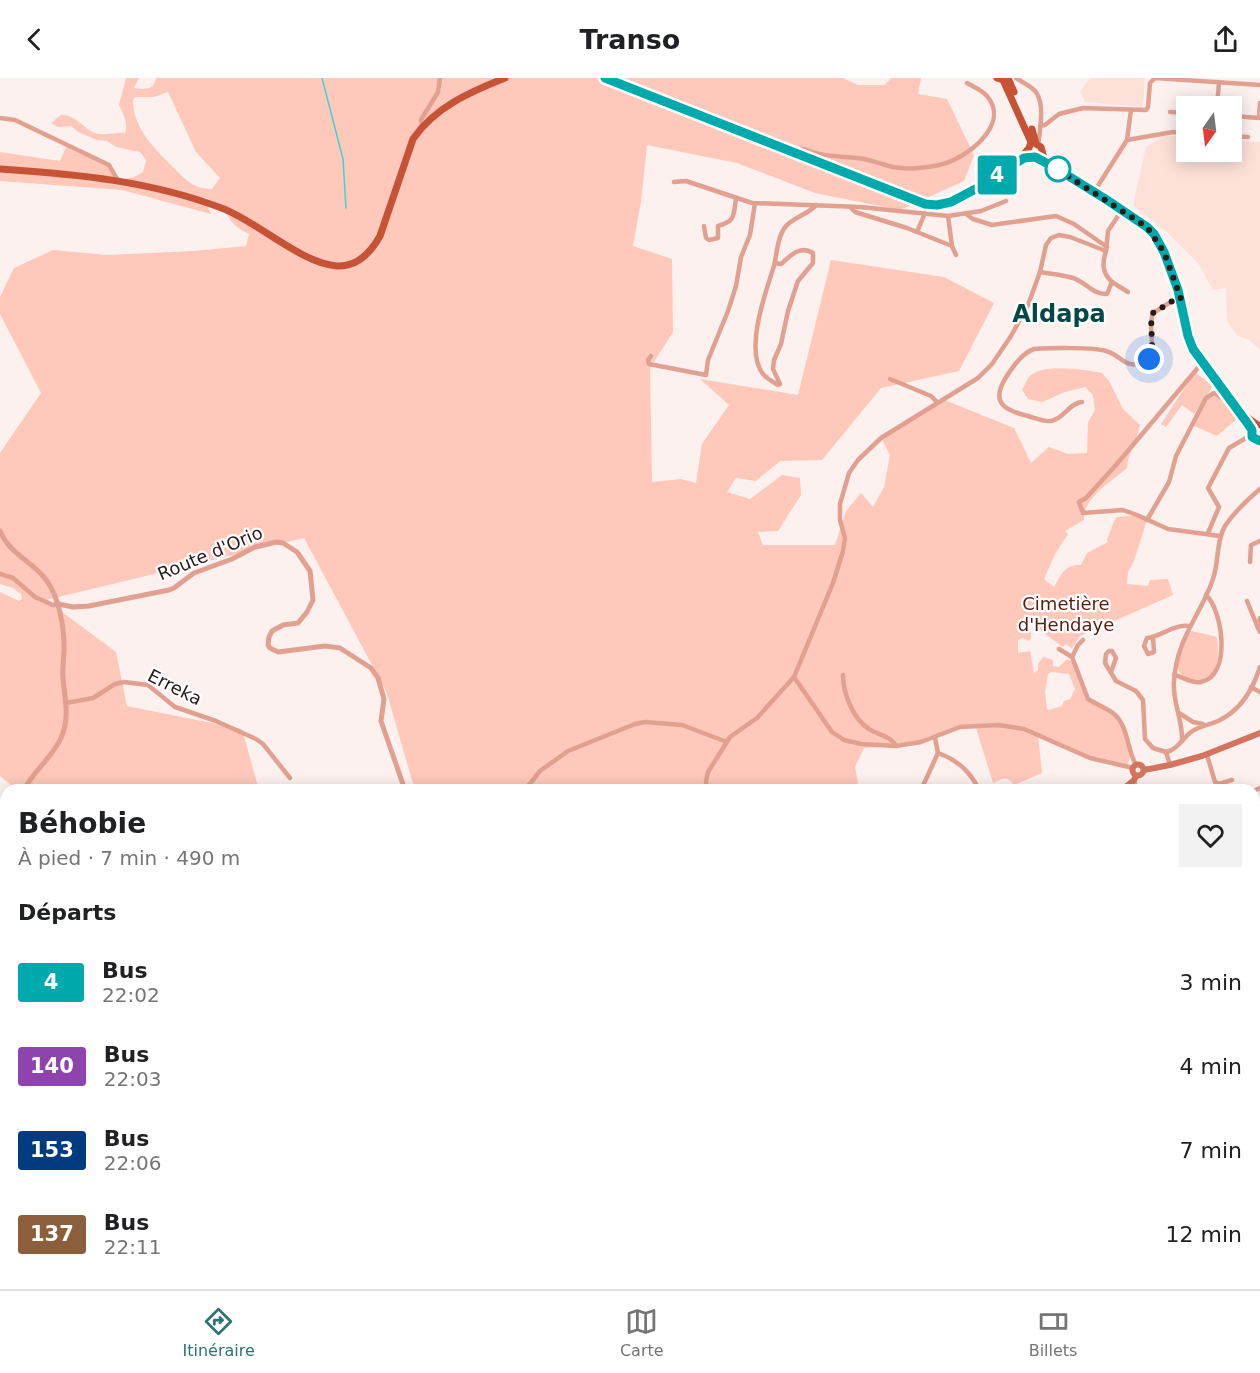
<!DOCTYPE html>
<html lang="fr">
<head>
<meta charset="utf-8">
<style>
  :root { --surface:#fff; --page:#f2f2f2; --text:#202124; --muted:#757577; --line:#e0e0e0; --accent:#2a7474 }
  body { margin:0; font-family:"DejaVu Sans",sans-serif; background:var(--page); color:var(--text); height:100vh; display:flex; flex-direction:column; font-size:22px; white-space:nowrap }
  * { box-sizing:border-box; margin:0 }
  p { font-size:20px; color:var(--muted) }
  .icon { flex:none; width:33px; height:33px; fill:none; stroke:currentColor; stroke-width:2; stroke-linecap:round; stroke-linejoin:round }
  .map { position:relative; flex:1; overflow:hidden }
  .sheet { position:absolute; left:0px; top:706px; width:1260px; height:506px; display:flex; flex-direction:column; background:var(--surface); border-radius:18px 18px 0 0; box-shadow:0 3px 15px #0003 }
  .sheet>* { flex:none }
  .badge { padding:0 12px; border-radius:4px; font-size:21px; line-height:39px }
  .needle { width:39px; rotate:194deg }
  .buttons { position:absolute; left:1176px; top:18px; display:grid; gap:12px }
  .buttons a { display:grid; place-items:center; width:66px; height:66px; border-radius:0px; background:var(--surface); box-shadow:0 3px 15px #0003; font-size:30px }
  .you { position:absolute; width:30px; height:30px; margin:-15px; border:4px solid #fff; border-radius:50%; background:#1a73e8; box-shadow:0 0 0 9px #1a73e833 }
  .map>.badge { position:absolute; translate:-50% -50%; box-shadow:0 0 0 3px #fff }
  h2 { padding:0 18px; font-size:22px; line-height:54px }
  .round { display:grid; place-items:center; flex:none; width:63px; height:63px; border-radius:0px; background:var(--page) }
  .headline { display:flex; align-items:center; justify-content:space-between; height:102px; padding:0 18px }
  h1 { font-size:28px; font-weight:600; line-height:45px }
  ul { padding:0; list-style:none }
  li { display:flex; align-items:center; gap:18px; height:84px; padding:0 18px }
  li div { flex:1 }
  li b { display:block; font-size:22px }
  li em { font-style:normal }
  li .badge { min-width:66px; font-weight:700; text-align:center }
  header { display:flex; justify-content:space-between; align-items:center; height:78px; padding:0 18px; background:var(--surface); font-size:27px; font-weight:600 }
  .menu { display:flex; justify-content:space-around; align-items:center; height:84px; border-top:2px solid var(--line); background:var(--surface); font-size:16px; color:var(--muted) }
  .menu a { display:grid; justify-items:center; gap:3px }
  .menu .active { color:var(--accent) }
  .map>svg:first-child { display:block }
  .built { fill:#fde1d9 }
  .green { fill:#fec8ba; fill-rule:evenodd }
  .lines { fill:none; stroke-linecap:round; stroke-linejoin:round }
  .stream { stroke:#40d5d4; stroke-width:1.5 }
  .minor { stroke:#e1a090; stroke-width:4.5 }
  .tertiary { stroke:#e1a090; stroke-width:5 }
  .secondary { stroke:#d3755e; stroke-width:6 }
  .primary { stroke:#c75337; stroke-width:7 }
  .rail-casing { stroke:#847a77; stroke-width:4 }
  .rail { stroke:#fff; stroke-width:1.5; stroke-dasharray:4.5; stroke-linecap:butt }
  .line-casing { stroke:#fff; stroke-width:14 }
  .line { stroke:#00a9ab; stroke-width:9 }
  .walk { stroke:#251b19; stroke-width:6; stroke-dasharray:0 10.8 }
  .stop-dot { fill:#fff; stroke:#00a9ab; stroke-width:3 }
  .labels { text-anchor:middle; dominant-baseline:central; stroke-width:4.5; stroke-linejoin:round; paint-order:stroke }
  .street-label { font-size:18px; fill:#251b19; stroke:#fff }
  .park-label { font-size:18px; fill:#571c0e; stroke:#fff }
  .district-label { font-size:24px; font-weight:bold; fill:#054747; stroke:#fff }
</style>
</head>
<body>
<header><svg class="icon" aria-label="back" viewBox="0 0 24 24"><path d="M15 5l-7 7 7 7"/></svg>Transo<svg class="icon" aria-label="share" viewBox="0 0 24 24"><path d="M12 15V3M7 8l5-5 5 5M5 13v7h14v-7"/></svg></header>
<div class="map">
<svg width="1260" height="1211" viewBox="0 0 1260 1211">
  <rect width="100%" height="100%" fill="#fcf1ee"/>
  <g class="built">
    <path d="M1090,0H1145L1143,29L1085,24L1080,13Z"/>
    <path d="M1163,58H1186V74H1232V62L1260,64V272L1249,262L1238,258L1227,244L1226,210L1213,212L1198,185L1168,155L1133,127L1146,69Z"/>
    <path d="M59,1206H202V1211H54Z"/>
  </g>
  <g class="green">
    <path d="M126,0H139L134,10C145,12 154,12 156,0H843L858,7H885L891,0H921L918,16L947,21L974,77L964,103L900,132L815,115L737,85L647,67L641,123L633,168L672,181L673,254L650,290L652,404L681,401L696,405L702,366L729,327L700,301L798,317L831,182L944,199L994,225L959,293L881,310L822,382L780,383L756,403L736,400L727,414L750,421L782,397L800,400L801,417L778,453L758,454L763,467H835L846,433L861,415L873,429L884,409L890,377L881,360L942,321L1014,350L1031,385L1049,369L1068,376L1087,375L1088,344L1095,332L1093,317L1085,309L1065,314L1042,324L1028,321L1022,312C1024,309 1026,303 1028,300C1041,284 1085,292 1102,295L1109,303L1123,331L1140,347C1137,362 1128,375 1127,390C1112,403 1082,421 1084,442L1065,453L1068,456L1055,476L1044,501L1054,509C1061,497 1065,486 1081,487L1087,475L1108,464L1107,462L1114,443L1117,439L1137,437L1147,442L1134,483L1128,494L1127,506L1148,508L1150,502L1168,501L1173,517L1080,558L1072,570L1065,566L1063,569C1052,562 1036,547 1026,543L1023,545V550L1025,553L1031,554V560L1029,563L1023,560L1018,562V575L1030,573L1034,595L1038,592V586L1043,579L1053,582V588L1059,589L1066,582H1069L1074,585L1088,621L1115,636L1120,644L1130,678L1128,688L1090,680L1038,657L1042,695L1014,707C1007,697 1002,701 993,705L976,650L1013,648L960,649L935,660L896,668L864,670L855,689L858,705L850,712H415L386,613L304,460L46,522L116,574L127,628L242,651L259,712H17L0,698V514L19,523L22,521L21,516L13,510L0,506V375L41,315L0,236V219L14,190L53,172L107,177L194,173L246,168L249,156C233,148 230,143 222,127L204,119L211,136L122,112L0,103V74L60,83L66,69L108,88L118,102L134,99L143,94L146,82L140,74L116,69L107,63L97,62L78,54L71,48L58,49L51,45L61,37C77,37 82,50 95,55C105,58 115,54 125,55C129,46 123,36 119,27ZM168,14L196,74L220,100L212,111C193,111 185,101 173,89C154,70 133,50 133,22L135,19H154ZM1051,594L1069,596L1075,611L1070,621L1064,623L1062,628L1049,632L1047,631L1045,614L1048,596Z"/>
    <path d="M1195,294L1213,308L1194,336L1182,327L1166,349L1161,346Z"/>
    <path d="M1214,317L1228,325L1239,339L1217,358L1192,347L1207,321Z"/>
    <path d="M1191,553L1214,558L1217,560C1220,580 1217,609 1190,601C1185,599 1181,598 1179,593C1174,581 1185,563 1191,553Z"/>
    <path d="M6,820V894L0,897V822Z"/>
    <path d="M1260,1136V1211H1172L1174,1206H1254V1137Z"/>
    <path d="M292,1206H455L456,1210L287,1211Z"/>
    <path d="M928,1206H1015L1007,1211H932Z"/>
  </g>
  <g class="lines">
    <g class="stream">
      <path d="M322,0L343,81L346,130"/>
      <path d="M1257,1144L1260,1147"/>
      <path d="M227,1206H252"/>
      <path d="M50,1211L55,1206"/>
    </g>
    <g class="minor">
      <path d="M1016,0C1022,4 1031,8 1036,14C1045,27 1040,52 1038,67"/>
      <path d="M1217,28L1219,4"/>
      <path d="M1170,34L1186,35"/>
      <path d="M1232,38L1260,40"/>
      <path d="M1259,39L1260,25"/>
      <path d="M0,40L15,42L109,87L117,101"/>
      <path d="M422,48L421,42L438,14L440,0"/>
      <path d="M1040,48L1045,47L1059,36L1083,30L1146,32L1148,29L1150,5L1155,0L1260,7"/>
      <path d="M1232,58L1248,59"/>
      <path d="M1127,62L1173,54L1186,55"/>
      <path d="M797,76L801,71H804C822,79 838,78 857,80C869,81 881,86 893,89C908,92 924,90 939,87C965,82 1013,46 986,17C981,12 974,9 967,5"/>
      <path d="M674,104L686,103L752,125L860,129L948,138L981,133L1006,123"/>
      <path d="M1094,114L1127,62L1131,32"/>
      <path d="M851,130L855,134L907,150L952,168"/>
      <path d="M966,136L973,141L992,147L1056,138L1074,146L1107,169"/>
      <path d="M948,138L952,168L956,177"/>
      <path d="M704,148L706,160L709,162L718,160V148C736,143 733,138 736,121"/>
      <path d="M917,154L925,135"/>
      <path d="M775,185L781,186C791,177 800,167 813,175V185L798,203L788,233L781,266L774,282L773,291L780,306L778,307C773,304 766,300 763,296C744,272 766,213 774,188C777,176 777,159 786,148C794,139 809,136 816,127"/>
      <path d="M1040,194C1051,196 1063,197 1073,200C1086,204 1093,217 1107,216L1112,204C1102,195 1102,185 1106,173"/>
      <path d="M1112,204L1128,214"/>
      <path d="M651,278L648,282L649,286L706,297L708,282L728,233L736,208L741,179L750,157L755,125"/>
      <path d="M1202,285L1116,387L1086,420L1079,424L1083,435L1123,432L1137,437L1168,451L1220,458"/>
      <path d="M890,301L931,318L937,324"/>
      <path d="M1082,324C1069,325 1064,341 1051,343C1044,344 1035,340 1028,338C1007,333 990,326 1005,301C1011,291 1022,275 1034,271C1048,270 1094,269 1106,273C1123,278 1124,292 1146,284C1158,271 1147,251 1153,235L1174,222L1181,221"/>
      <path d="M1147,442L1169,404L1176,378L1206,320L1214,315L1226,322L1231,321"/>
      <path d="M1208,455L1219,429L1208,410L1229,370L1251,357"/>
      <path d="M1250,484L1251,467L1260,463"/>
      <path d="M0,496L13,500L35,519L53,527L58,526"/>
      <path d="M1247,523L1258,550"/>
      <path d="M1260,540L1258,550L1260,554"/>
      <path d="M1153,560L1154,574L1148,576L1144,568L1147,560C1161,559 1173,546 1189,548"/>
      <path d="M1059,571L1072,579L1088,621C1096,626 1106,630 1113,635C1128,646 1127,672 1136,687"/>
      <path d="M1072,579L1078,567L1083,562"/>
      <path d="M1111,594L1116,580L1112,573H1109L1106,576L1105,585L1116,603L1136,613L1143,622L1145,661L1153,670L1166,674L1170,687"/>
      <path d="M843,597C843,615 853,641 869,651C878,657 891,658 896,668"/>
      <path d="M1174,597C1184,599 1191,606 1201,604C1232,598 1223,533 1206,517"/>
      <path d="M794,599L832,654L844,662L861,666L896,668L921,664L960,649L998,647L1024,651L1090,680L1133,690"/>
      <path d="M1251,609L1260,614"/>
      <path d="M66,625L93,620L115,606L124,604L148,607L175,629L216,643L256,661L263,666L290,700"/>
      <path d="M1179,635L1193,644L1203,646"/>
      <path d="M1182,662C1183,642 1172,624 1174,603C1177,559 1200,539 1213,501C1219,484 1216,463 1225,448C1235,433 1247,422 1260,411"/>
      <path d="M1166,674C1177,672 1183,660 1191,654C1199,648 1209,647 1218,643C1240,633 1253,611 1260,589"/>
      <path d="M938,675C958,682 971,694 979,712"/>
      <path d="M1207,677L1215,704L1219,706L1232,702"/>
      <path d="M1134,702L1137,712"/>
      <path d="M525,712L540,693L568,673L635,646L645,644L682,647L727,664"/>
      <path d="M707,712L706,703L708,694L730,659L757,640L794,599L833,505L843,473L845,460L840,442V426L849,395L858,382L881,360L978,300L992,286L1011,258L1028,227L1040,194L1046,167L1051,160L1059,157L1070,159L1106,173L1108,153L1122,132"/>
      <path d="M921,712L938,675L935,660"/>
      <path d="M1254,713L1260,710"/>
      <path d="M1254,738L1260,743"/>
      <path d="M1254,797L1260,799"/>
      <path d="M1254,830L1260,832"/>
      <path d="M1254,862L1260,837"/>
      <path d="M1254,934L1260,935"/>
      <path d="M1254,961L1260,959"/>
      <path d="M1254,978L1260,972"/>
      <path d="M1254,1015L1260,1024"/>
      <path d="M1260,1035V1042"/>
      <path d="M499,1206L500,1211"/>
      <path d="M721,1206V1211"/>
      <path d="M736,1206L752,1211"/>
      <path d="M1001,1206L1004,1211"/>
      <path d="M1022,1206L1027,1211"/>
      <path d="M1065,1206L1066,1211"/>
      <path d="M204,1211L206,1206"/>
      <path d="M784,1211L787,1206"/>
      <path d="M882,1211L883,1206"/>
      <path d="M1044,1211L1055,1206"/>
    </g>
    <g class="tertiary">
      <path d="M0,453C9,476 34,484 47,503C59,520 64,548 64,569C64,580 62,590 63,601C65,621 70,641 61,660C52,680 33,693 24,712"/>
      <path d="M58,526L73,529L89,528L169,512L174,510L194,495L232,481L255,469L276,464L283,465L297,474L310,493L313,522L307,534L298,545L283,547L272,553L269,559L268,567L270,570L278,574L325,568L340,570L371,590L378,600L384,621L381,643L405,712"/>
      <path d="M6,1071C2,1094 0,1116 6,1139"/>
      <path d="M7,1211L8,1206"/>
    </g>
    <g class="secondary">
      <circle cx="1138" cy="692" r="5.5"/>
      <path d="M1144,692L1170,687L1202,678L1260,655"/>
      <path d="M1122,712L1134,702L1136,698"/>
      <path d="M1254,1133H1260"/>
      <path d="M584,1206L614,1211"/>
      <path d="M519,1211L534,1206"/>
      <path d="M641,1211L655,1206"/>
      <path d="M1169,1211L1170,1206"/>
    </g>
    <g class="primary">
      <path d="M605,0L925,126C934,127 943,127 952,123C969,116 1022,76 1035,79C1056,85 1076,102 1094,114C1112,125 1141,140 1154,156C1177,185 1178,224 1188,259C1195,281 1239,336 1258,347"/>
      <path d="M997,0L1003,2L1031,64L1029,70L1019,82"/>
      <path d="M1008,0L1014,14"/>
      <path d="M1032,51L1036,66L1041,69L1045,84"/>
      <path d="M0,91C76,96 152,103 224,131C259,145 301,185 337,188C357,189 371,174 380,158L413,61C435,29 470,14 505,0"/>
      <path d="M1244,341L1252,352V359L1260,363"/>
    </g>
    <g class="rail-casing">
      <g id="rail">
        <path d="M1254,900L1260,899"/>
        <path d="M895,1211L897,1206"/>
      </g>
    </g>
    <use href="#rail" class="rail"/>
  </g>
  <g class="lines">
    <g class="line-casing">
      <path id="line" d="M605,0L925,126L937,127L951,124L983,107L1024,80L1035,79L1054,89L1107,122L1147,149L1154,156L1164,174L1178,212L1188,258L1193,271L1248,346L1252,352V359L1260,363"/>
    </g>
    <use href="#line" class="line"/>
    <path class="walk" d="M1058,91L1054,89L1147,149L1164,174L1181,221L1174,222L1153,235C1148,250 1156,267 1149,281"/>
  </g>
  <circle class="stop-dot" cx="1058" cy="91" r="12"/>
  <g class="labels">
    <g class="street-label">
      <text transform="translate(210 475) rotate(-23)">Route d'Orio</text>
      <text transform="translate(175 609) rotate(27)">Erreka</text>
    </g>
    <g class="park-label">
      <text x="1066" y="525">Cimetière<tspan x="1066" dy="21">d'Hendaye</tspan></text>
    </g>
    <g class="district-label">
      <text x="1059" y="236">Aldapa</text>
    </g>
  </g>
</svg>
<div class="buttons">
<a><svg class="needle" viewBox="-14 -14 28 28"><path d="M0-13l5 13h-10z" fill="#e53935"/><path d="M0 13l5-13h-10z" fill="#757577"/></svg></a>
</div>
<div class="you" style="left:1149px;top:281px"></div>
<b class="badge" style="left:997px;top:97px;background:#00a9ab;color:#fff">4</b>
<section class="sheet">
<div class="headline"><div><h1>Béhobie</h1><p>À pied · 7 min · 490 m</p></div><a class="round"><svg class="icon" aria-label="heart" viewBox="0 0 24 24"><path d="M12 20l-8-8c-3-5 5-10 8-4 3-6 11-1 8 4z"/></svg></a></div>
<h2>Départs</h2>
<ul>
<li><span class="badge" style="background:#00a9ab;color:#fff">4</span><div><b>Bus</b><p>22:02</p></div><em>3 min</em></li>
<li><span class="badge" style="background:#8e44ad;color:#fff">140</span><div><b>Bus</b><p>22:03</p></div><em>4 min</em></li>
<li><span class="badge" style="background:#003b80;color:#fff">153</span><div><b>Bus</b><p>22:06</p></div><em>7 min</em></li>
<li><span class="badge" style="background:#8b5e3c;color:#fff">137</span><div><b>Bus</b><p>22:11</p></div><em>12 min</em></li>
</ul>
</section>
</div>
<nav class="menu">
<a class="active"><svg class="icon" aria-label="directions" viewBox="0 0 24 24"><path d="M12 3l9 9-9 9-9-9zM9 14v-3h6M13 9l2 2-2 2"/></svg>Itinéraire</a>
<a><svg class="icon" aria-label="map" viewBox="0 0 24 24"><path d="M3 6l6-2 6 2 6-2v14l-6 2-6-2-6 2zM9 4v14M15 6v14"/></svg>Carte</a>
<a><svg class="icon" aria-label="tickets" viewBox="0 0 24 24"><path d="M3 7h18v10H3zM15 7v10"/></svg>Billets</a>
</nav>
</body>
</html>
